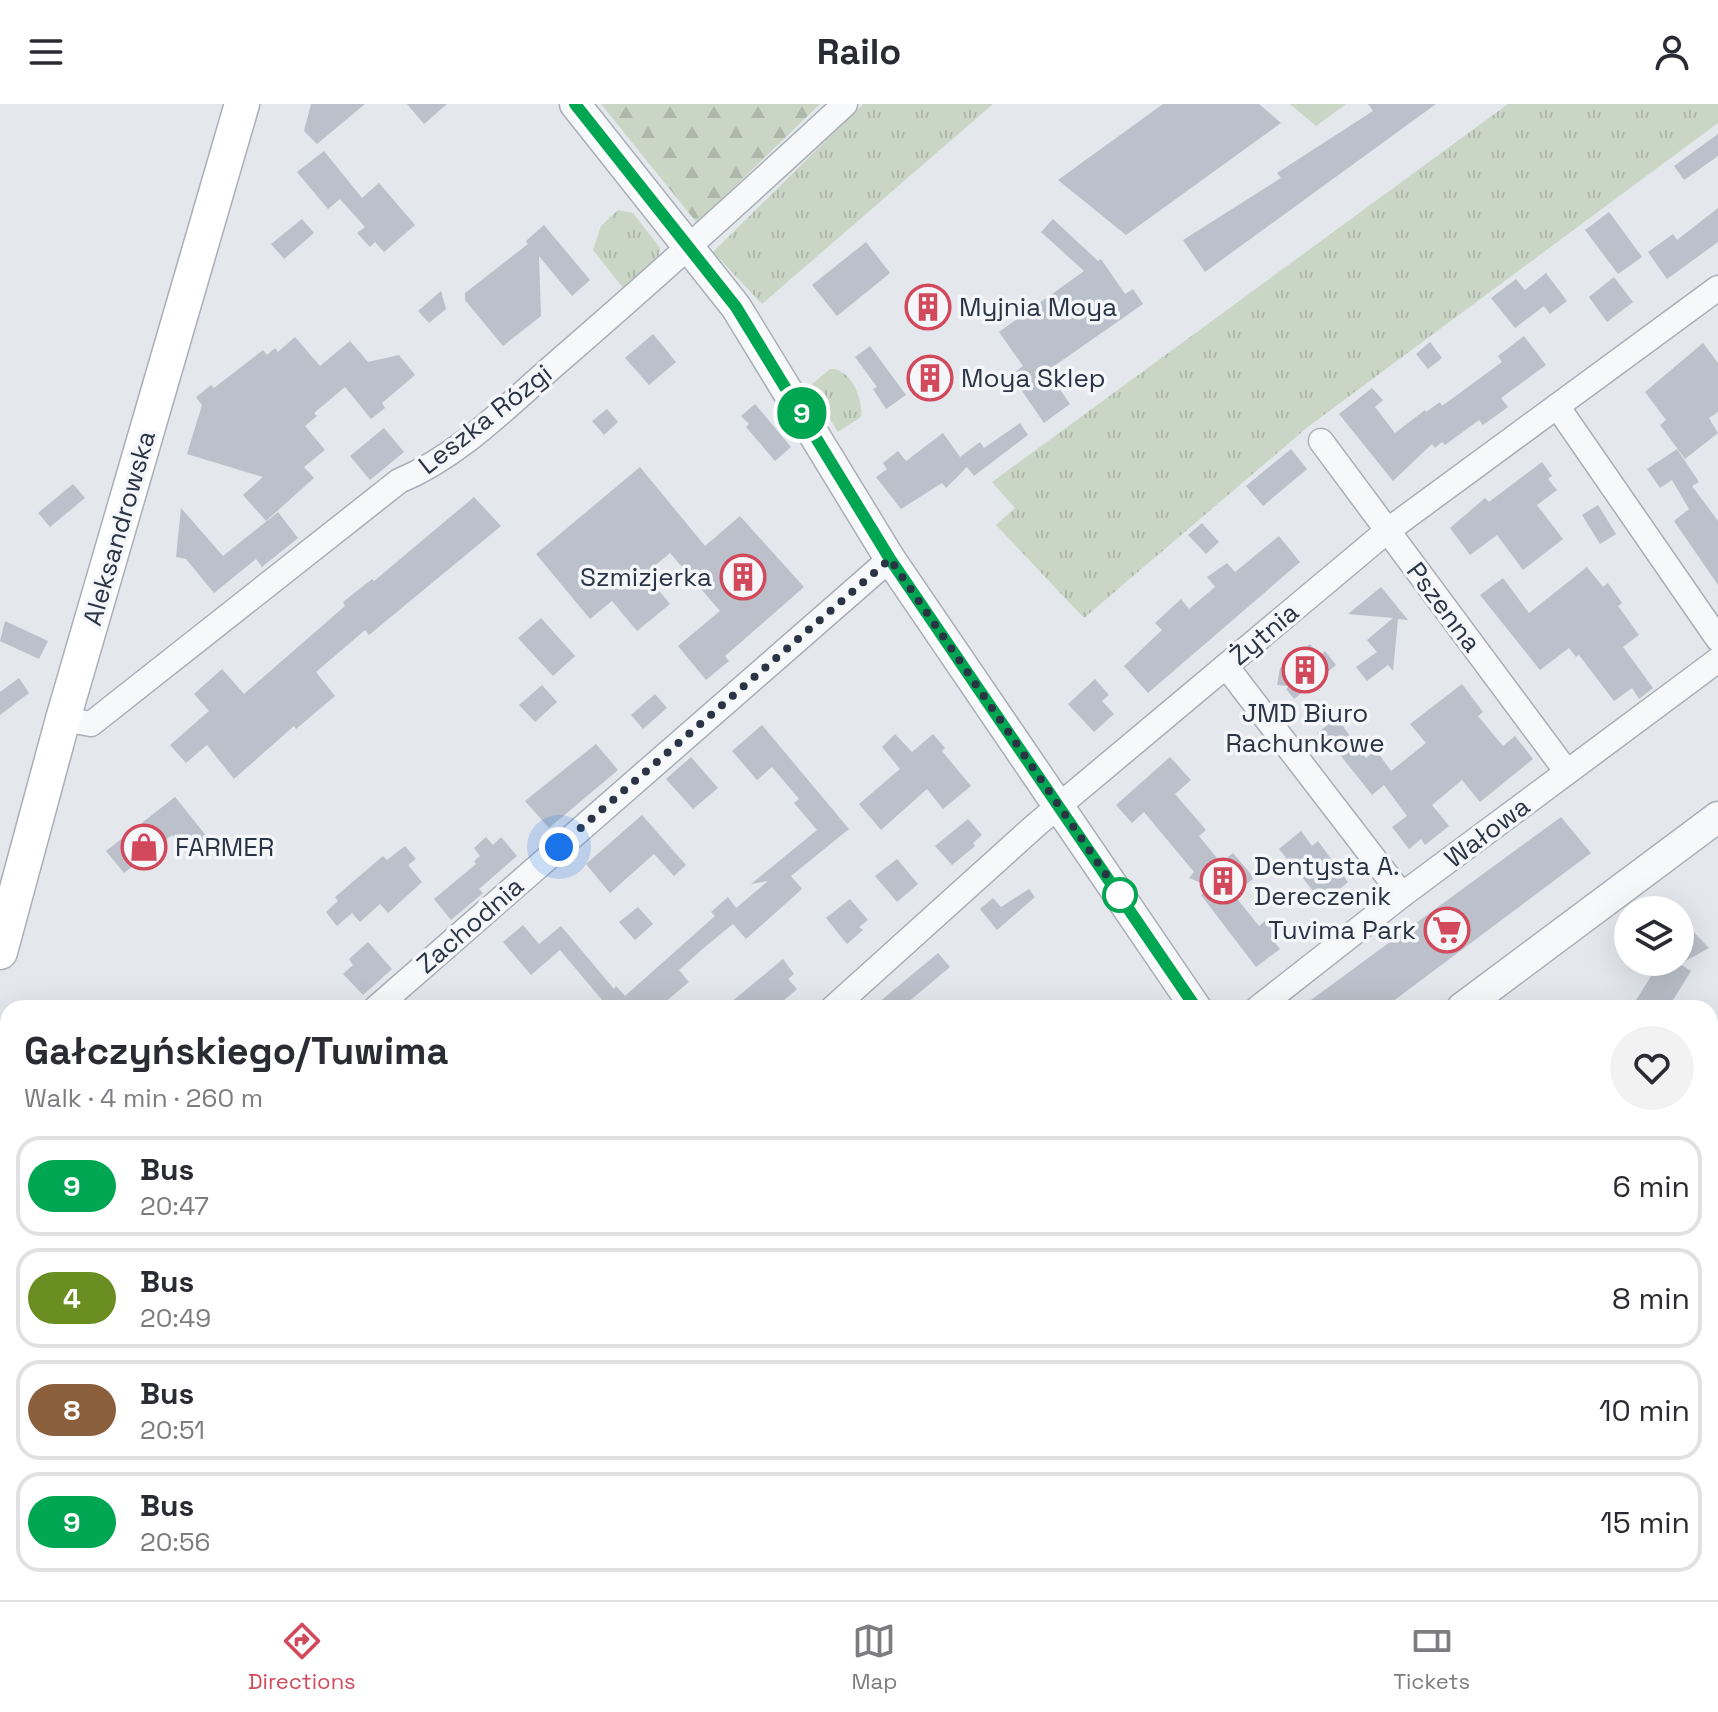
<!DOCTYPE html>
<html lang="en">
<head>
<meta charset="utf-8">
<style>
  :root { --surface:#fff; --page:#f2f2f3; --text:#2b2b33; --muted:#7c7c81; --line:#e1e1e2; --accent:#d1495b }
  body { margin:0; font-family:"Space Grotesk",sans-serif; background:var(--page); color:var(--text); height:100vh; display:flex; flex-direction:column; font-size:30px; white-space:nowrap }
  * { box-sizing:border-box; margin:0 }
  p { font-size:26px; color:var(--muted) }
  .icon { flex:none; width:44px; height:44px; fill:none; stroke:currentColor; stroke-width:2; stroke-linecap:round; stroke-linejoin:round }
  .map { position:relative; flex:1; overflow:hidden }
  .details { position:absolute; left:0px; top:896px; width:1718px; height:600px; display:flex; flex-direction:column; background:var(--surface); border-radius:24px 24px 0 0; box-shadow:0 8px 32px #0002 }
  .details>* { flex:none }
  .badge { padding:0 16px; border-radius:26px; font-size:28px; line-height:52px }
  .controls { position:absolute; left:1614px; top:792px; display:grid; gap:16px }
  .controls a { display:grid; place-items:center; width:80px; height:80px; border-radius:50%; background:var(--surface); box-shadow:0 8px 32px #0002; font-size:40px }
  .you { position:absolute; width:40px; height:40px; margin:-20px; border:6px solid #fff; border-radius:50%; background:#1a73e8; box-shadow:0 0 0 12px #1a73e833 }
  .map>.badge { position:absolute; translate:-50% -50%; box-shadow:0 0 0 4px #fff }
  .round { display:grid; place-items:center; flex:none; width:84px; height:84px; border-radius:42px; background:var(--page) }
  .head { display:flex; align-items:center; justify-content:space-between; height:136px; padding:0 24px }
  h1 { font-size:38px; font-weight:700; line-height:60px }
  ul { padding:0; list-style:none }
  li { display:flex; align-items:center; gap:24px; height:100px; margin:0 16px 12px; padding:0 8px; border:4px solid var(--line); border-radius:24px }
  li div { flex:1 }
  li b { display:block; font-size:30px }
  li em { font-style:normal }
  li .badge { min-width:88px; font-weight:700; text-align:center }
  header { display:flex; justify-content:space-between; align-items:center; height:104px; padding:0 24px; background:var(--surface); font-size:36px; font-weight:700 }
  .menu { display:flex; justify-content:space-around; align-items:center; height:112px; border-top:2px solid var(--line); background:var(--surface); font-size:22px; color:var(--muted) }
  .menu a { display:grid; justify-items:center; gap:4px }
  .menu .selected { color:var(--accent) }
  .map>svg:first-child { display:block }
  .grass { fill:url(#grass-tufts) }
  .forest { fill:url(#forest-firs) }
  .garden { fill:#c9d6c5 }
  .building { fill:#bbc0ca }
  .lines { fill:none; stroke-linecap:round; stroke-linejoin:round }
  .minor-casing { stroke:#a9aeb7; stroke-width:27 }
  .tertiary-casing { stroke:#a9aeb7; stroke-width:33 }
  .secondary-casing { stroke:#a9aeb7; stroke-width:37 }
  .minor { stroke:#f7f8fa; stroke-width:24 }
  .tertiary { stroke:#f7f8fa; stroke-width:30 }
  .secondary { stroke:#fff; stroke-width:34 }
  .line-casing { stroke:#fff; stroke-width:18 }
  .line { stroke:#00a651; stroke-width:12 }
  .walk { stroke:#2b3445; stroke-width:8; stroke-dasharray:0 14.4 }
  .stop-dot { fill:#fff; stroke:#00a651; stroke-width:4 }
  .labels { text-anchor:middle; dominant-baseline:central; stroke-width:7; stroke-linejoin:round; paint-order:stroke }
  .poi-label { font-size:26px; fill:#2b3445; stroke:#f4f6f9; text-anchor:start }
  .street-label { font-size:26px; fill:#2b3445; stroke:#f4f6f9 }
</style>
</head>
<body>
<header><svg class="icon" aria-label="menu" viewBox="0 0 24 24"><path d="M4 6h16M4 12h16M4 18h16"/></svg>Railo<svg class="icon" aria-label="person" viewBox="0 0 24 24"><circle cx="12" cy="8" r="4"/><path d="M4 21q1-7 8-7t8 7"/></svg></header>
<div class="map">
<svg width="1718" height="1496" viewBox="0 0 1718 1496">
  <defs>
    <pattern id="grass-tufts" width="24" height="20" patternUnits="userSpaceOnUse" patternTransform="scale(2)"><rect width="24" height="20" fill="#c9d6c5"/><path d="M3 7l-1-3M5 7V3M7 7l1-3M15 17l-1-3M17 17v-4M19 17l1-3" fill="none" stroke="#adb8ab"/></pattern>
    <pattern id="forest-firs" width="22" height="20" patternUnits="userSpaceOnUse" patternTransform="scale(2)"><rect width="22" height="20" fill="#c9d6c5"/><path d="M5 1l3.5 6h-7zM16 11l3.5 6h-7z" fill="#adb8ab"/></pattern>
  </defs>
  <rect width="100%" height="100%" fill="#e4e7ec"/>
  <g class="grass">
    <path d="M863,0H993L762,200L713,148Z"/>
    <path d="M1508,0H1718V19L1309,322L1084,514L996,421L1015,404L992,378Z"/>
    <path d="M618,106L633,109L660,144L658,154L624,185L593,146L601,122Z"/>
    <path d="M830,265C851,264 863,295 861,313L838,328L812,286V280Z"/>
  </g>
  <path class="forest" d="M601,0H820L697,119Z"/>
  <path class="garden" d="M1290,0H1346L1316,22Z"/>
  <g class="building">
    <path d="M311,0H365L317,40L304,27Z"/>
    <path d="M407,0H447L424,20Z"/>
    <path d="M1163,0H1259L1281,19L1126,131L1058,76Z"/>
    <path d="M1368,0H1436L1205,168L1183,136L1281,74L1277,69L1373,7Z"/>
    <path d="M1718,30V52L1684,76L1674,62Z"/>
    <path d="M324,47L362,94L379,79L415,121L384,148L375,138L370,143L357,129L365,123L340,95L328,105L297,68Z"/>
    <path d="M1718,104V138L1667,175L1648,148L1673,130L1677,136Z"/>
    <path d="M1609,108L1642,153L1618,170L1585,126Z"/>
    <path d="M302,115L314,129L284,155L271,140Z"/>
    <path d="M1053,115L1098,157L1101,155L1125,190L1133,185L1143,200L1047,267L1070,300L1044,319L1011,271L1023,262L999,228L1084,167L1041,128Z"/>
    <path d="M544,121L590,176L572,192L539,152L541,212L503,242L465,196V189L528,140L526,137Z"/>
    <path d="M866,138L890,169L837,212L812,181Z"/>
    <path d="M1546,169L1567,197L1550,210L1544,202L1515,224L1491,194L1516,175L1525,186Z"/>
    <path d="M1614,173L1633,198L1607,218L1589,193Z"/>
    <path d="M935,184L948,200L921,222L908,206Z"/>
    <path d="M441,187L446,205L429,219L418,207Z"/>
    <path d="M653,230L676,258L649,281L625,254Z"/>
    <path d="M1524,232L1546,261L1501,294L1508,303L1483,321L1479,316L1445,341L1442,338L1435,344L1432,340L1393,377L1339,310L1372,284L1383,296L1375,303L1395,329L1425,306L1426,308L1440,298L1442,302L1502,258L1498,252Z"/>
    <path d="M295,233L320,262L350,237L368,258L399,251L415,271L382,299L385,304L371,315L345,283L314,309L317,312L305,322L325,346L304,363L314,374L266,417L243,391L263,373L187,350L202,301L196,293L211,281L214,284L263,246L267,251L275,244L278,248Z"/>
    <path d="M1430,238L1442,254L1428,265L1416,250Z"/>
    <path d="M1703,239L1718,259V308L1709,314L1718,329L1685,355L1660,321L1666,316L1645,288Z"/>
    <path d="M870,242L906,291L886,305L873,285L877,283L855,253Z"/>
    <path d="M940,256L951,272L920,293L909,277Z"/>
    <path d="M755,300L791,343L775,357L746,323L749,320L741,312Z"/>
    <path d="M607,305L618,318L604,331L592,317Z"/>
    <path d="M1020,319L1028,331L974,372L967,363L946,384L942,379L901,405L876,373L887,365L883,359L898,347L906,357L943,329L960,353L980,338L984,344Z"/>
    <path d="M384,324L404,348L370,376L350,352Z"/>
    <path d="M1291,345L1307,365L1263,402L1246,382Z"/>
    <path d="M1677,345L1699,378L1692,382L1718,417V481L1674,417L1689,405L1672,376L1660,384L1647,365Z"/>
    <path d="M1542,358L1552,372L1548,375L1557,386L1537,401L1563,435L1523,466L1497,431L1470,451L1450,424L1485,394L1489,398Z"/>
    <path d="M640,363L705,442L740,412L804,483L725,552L729,557L706,576L678,542L720,507L670,449L645,470L670,500L637,527L612,497L590,515L536,450Z"/>
    <path d="M73,380L85,394L50,423L38,409Z"/>
    <path d="M474,393L501,422L369,531L365,526L316,568L335,592L296,625L294,622L234,675L207,641L186,659L170,641L209,607L194,590L222,565L244,590L345,502L343,498L372,475L374,477Z"/>
    <path d="M1598,401L1616,430L1600,440L1582,411Z"/>
    <path d="M181,404L223,452L278,408L298,434L262,463L256,455L214,489L186,455L176,453Z"/>
    <path d="M1202,419L1219,438L1206,450L1188,431Z"/>
    <path d="M1279,432L1300,458L1148,589L1124,562L1162,526L1155,519L1181,495L1189,505L1215,483L1207,473L1227,459L1235,468Z"/>
    <path d="M1587,463L1603,483L1608,479L1622,499L1618,502L1639,531L1623,543L1653,584L1639,595L1632,584L1614,597L1579,551L1576,553L1569,544L1540,566L1480,491L1503,474L1529,509Z"/>
    <path d="M1381,483L1408,516L1398,515L1393,567L1388,561L1367,577L1356,563L1377,548L1367,536L1393,514L1348,510Z"/>
    <path d="M541,514L575,552L553,572L518,534Z"/>
    <path d="M5,517L48,537L39,555L0,537Z"/>
    <path d="M1310,540L1320,552L1325,547L1336,561L1294,595L1286,585L1289,582L1277,581L1280,564L1287,559L1288,549L1297,550Z"/>
    <path d="M19,574L29,589L0,611V588Z"/>
    <path d="M1095,575L1109,591L1102,597L1114,610L1094,628L1068,600Z"/>
    <path d="M1462,580L1483,608L1478,612L1503,642L1515,632L1533,655L1480,698L1462,676L1432,701L1449,722L1425,741L1421,735L1409,745L1392,723L1407,712L1384,681L1372,691L1337,647L1333,650L1317,629L1337,614L1366,654L1376,646L1391,667L1426,639L1410,620Z"/>
    <path d="M542,581L557,598L535,618L519,601Z"/>
    <path d="M655,590L667,604L643,625L631,611Z"/>
    <path d="M762,621L849,725L791,772L802,785L746,835L733,820L706,842L679,866L689,878L658,904H649L642,896L635,904H593L602,896L560,846L531,871L503,838L523,821L539,840L561,822L614,885L616,882L625,892L715,812L711,808L728,793L736,804L768,777L751,780L817,726L794,699L799,695L772,663L757,676L732,647Z"/>
    <path d="M895,630L912,648L933,630L945,644L942,647L971,682L943,705L927,685L881,726L859,700L900,665L882,643Z"/>
    <path d="M596,640L618,666L549,724L525,697Z"/>
    <path d="M691,653L718,684L693,705L666,675Z"/>
    <path d="M1170,653L1191,676L1175,690L1206,726L1199,732L1221,759L1233,749L1254,774L1234,791L1259,822L1265,817L1276,829L1271,834L1280,845L1256,863L1201,791L1212,783L1189,774L1194,768L1144,708L1132,719L1116,701Z"/>
    <path d="M175,693L208,734L187,751L172,731L124,769L106,747Z"/>
    <path d="M642,711L686,761L674,772L654,750L610,789L586,760Z"/>
    <path d="M1561,713L1591,749L1384,904H1300Z"/>
    <path d="M968,715L982,731L973,739L975,742L952,761L935,742Z"/>
    <path d="M1301,727L1312,742L1318,737L1348,778L1323,799L1279,745Z"/>
    <path d="M486,733L493,741L501,733L517,752L479,785L483,789L451,816L434,795L476,760L474,757L480,752L474,744Z"/>
    <path d="M405,742L416,755L408,761L422,778L388,809L380,800L360,818L352,809L337,822L326,808L338,797L335,793L383,752L387,756Z"/>
    <path d="M897,755L918,780L897,798L875,772Z"/>
    <path d="M1029,785L1035,793L997,826L980,805L993,794L1001,803Z"/>
    <path d="M850,795L868,816L859,823L863,826L847,840L826,814Z"/>
    <path d="M638,803L653,820L635,836L619,818Z"/>
    <path d="M1680,814L1709,844L1680,860L1691,867L1668,904H1631L1660,858L1680,860Z"/>
    <path d="M368,838L392,865L363,891L343,870L353,861L349,855Z"/>
    <path d="M938,849L950,863L901,904H872Z"/>
    <path d="M783,855L794,870L788,875L797,885L775,904H724Z"/>
  </g>
  <g class="lines">
    <g class="minor-casing">
      <g id="minor">
        <path d="M1557,302L1718,535"/>
        <path d="M1321,337L1567,668"/>
        <path d="M1226,562L1402,791"/>
        <path d="M63,615L91,620L399,377C460,352 509,300 559,257C656,173 751,87 845,0"/>
        <path d="M376,904L890,455"/>
        <path d="M833,904L1036,721L1387,427L1718,184"/>
        <path d="M1258,904L1402,791L1718,556"/>
        <path d="M0,1235L8,1228"/>
        <path d="M1710,1456L1718,1454"/>
        <path d="M624,1488L631,1496"/>
        <path d="M837,1488L846,1496"/>
        <path d="M136,1496L146,1488"/>
        <path d="M308,1496L316,1488"/>
        <path d="M787,1496L795,1488"/>
      </g>
    </g>
    <g class="tertiary-casing">
      <g id="tertiary">
        <path d="M575,0L736,203L890,455L1196,904"/>
        <path d="M1462,904L1718,713"/>
        <path d="M1553,1488L1555,1496"/>
      </g>
    </g>
    <g class="secondary-casing">
      <path id="secondary" d="M0,848L63,615L242,0"/>
    </g>
    <use href="#minor" class="minor"/>
    <use href="#tertiary" class="tertiary"/>
    <use href="#secondary" class="secondary"/>
  </g>
  <g class="lines">
    <g class="line-casing">
      <path id="line" d="M575,0L736,203L890,455L1196,904"/>
    </g>
    <use href="#line" class="line"/>
    <path class="walk" d="M559,743L890,455L1120,791"/>
  </g>
  <defs>
    <g id="building-ring" transform="scale(2.3)"><circle r="9.5" fill="#f4f6f9" stroke="#d1495b" stroke-width="1.5"/><path d="M-4-6H4V6H1V3H-1V6H-4ZM-2.5-4.3h1.7v1.8h-1.7ZM.8-4.3h1.7v1.8H.8ZM-2.5-1h1.7V.8h-1.7ZM.8-1h1.7V.8H.8Z" fill="#d1495b"/></g>
    <g id="shop-ring" transform="scale(2.3)"><circle r="9.5" fill="#f4f6f9" stroke="#d1495b" stroke-width="1.5"/><path d="M-5-2.5h2.3a2.7 3.5 0 0 1 5.4 0H5L5.5 6h-11ZM-1.5-2.5h3a1.5 2.3 0 0 0-3 0Z" fill="#d1495b"/></g>
    <g id="supermarket-ring" transform="scale(2.3)"><circle r="9.5" fill="#f4f6f9" stroke="#d1495b" stroke-width="1.5"/><path d="M-6-5.5h2.5l.6 2H6L4.5 2H-2.5L-4.4-4H-6ZM-1.5 3.2a1.3 1.3 0 1 0 .1 0ZM3 3.2a1.3 1.3 0 1 0 .1 0Z" fill="#d1495b"/></g>
  </defs>
  <g fill-rule="evenodd">
    <use href="#building-ring" x="928" y="203"/>
    <use href="#building-ring" x="930" y="274"/>
    <use href="#building-ring" x="743" y="473"/>
    <use href="#building-ring" x="1305" y="566"/>
    <use href="#shop-ring" x="144" y="743"/>
    <use href="#building-ring" x="1223" y="777"/>
    <use href="#supermarket-ring" x="1447" y="826"/>
  </g>
  <circle class="stop-dot" cx="1120" cy="791" r="16"/>
  <g class="labels">
    <g class="poi-label">
      <text x="959" y="203">Myjnia Moya</text>
      <text x="961" y="274">Moya Sklep</text>
      <text x="712" y="473" text-anchor="end">Szmizjerka</text>
      <text x="1305" y="609" text-anchor="middle">JMD Biuro<tspan x="1305" dy="30">Rachunkowe</tspan></text>
      <text x="175" y="743">FARMER</text>
      <text x="1254" y="762">Dentysta A.<tspan x="1254" dy="30">Dereczenik</tspan></text>
      <text x="1416" y="826" text-anchor="end">Tuvima Park</text>
    </g>
    <g class="street-label">
      <text transform="translate(485 315) rotate(-38)">Leszka Rózgi</text>
      <text transform="translate(119 424) rotate(-74)">Aleksandrowska</text>
      <text transform="translate(1444 503) rotate(53)">Pszenna</text>
      <text transform="translate(1264 530) rotate(-40)">Żytnia</text>
      <text transform="translate(1487 728) rotate(-37)">Wałowa</text>
      <text transform="translate(470 821) rotate(-41)">Zachodnia</text>
    </g>
  </g>
</svg>
<div class="controls">
<a><svg class="icon" aria-label="layers" viewBox="0 0 24 24"><path d="M12 4l9 5-9 5-9-5zM3 14l9 5 9-5"/></svg></a>
</div>
<div class="you" style="left:559px;top:743px"></div>
<b class="badge" style="left:802px;top:309px;background:#00a651;color:#fff">9</b>
<section class="details">
<div class="head"><div><h1>Gałczyńskiego/Tuwima</h1><p>Walk · 4 min · 260 m</p></div><a class="round"><svg class="icon" aria-label="heart" viewBox="0 0 24 24"><path d="M12 20l-8-8c-3-5 5-10 8-4 3-6 11-1 8 4z"/></svg></a></div>
<ul>
<li><span class="badge" style="background:#00a651;color:#fff">9</span><div><b>Bus</b><p>20:47</p></div><em>6 min</em></li>
<li><span class="badge" style="background:#6b8e23;color:#fff">4</span><div><b>Bus</b><p>20:49</p></div><em>8 min</em></li>
<li><span class="badge" style="background:#8b5e3c;color:#fff">8</span><div><b>Bus</b><p>20:51</p></div><em>10 min</em></li>
<li><span class="badge" style="background:#00a651;color:#fff">9</span><div><b>Bus</b><p>20:56</p></div><em>15 min</em></li>
</ul>
</section>
</div>
<nav class="menu">
<a class="selected"><svg class="icon" aria-label="directions" viewBox="0 0 24 24"><path d="M12 3l9 9-9 9-9-9zM9 14v-3h6M13 9l2 2-2 2"/></svg>Directions</a>
<a><svg class="icon" aria-label="map" viewBox="0 0 24 24"><path d="M3 6l6-2 6 2 6-2v14l-6 2-6-2-6 2zM9 4v14M15 6v14"/></svg>Map</a>
<a><svg class="icon" aria-label="tickets" viewBox="0 0 24 24"><path d="M3 7h18v10H3zM15 7v10"/></svg>Tickets</a>
</nav>
</body>
</html>
